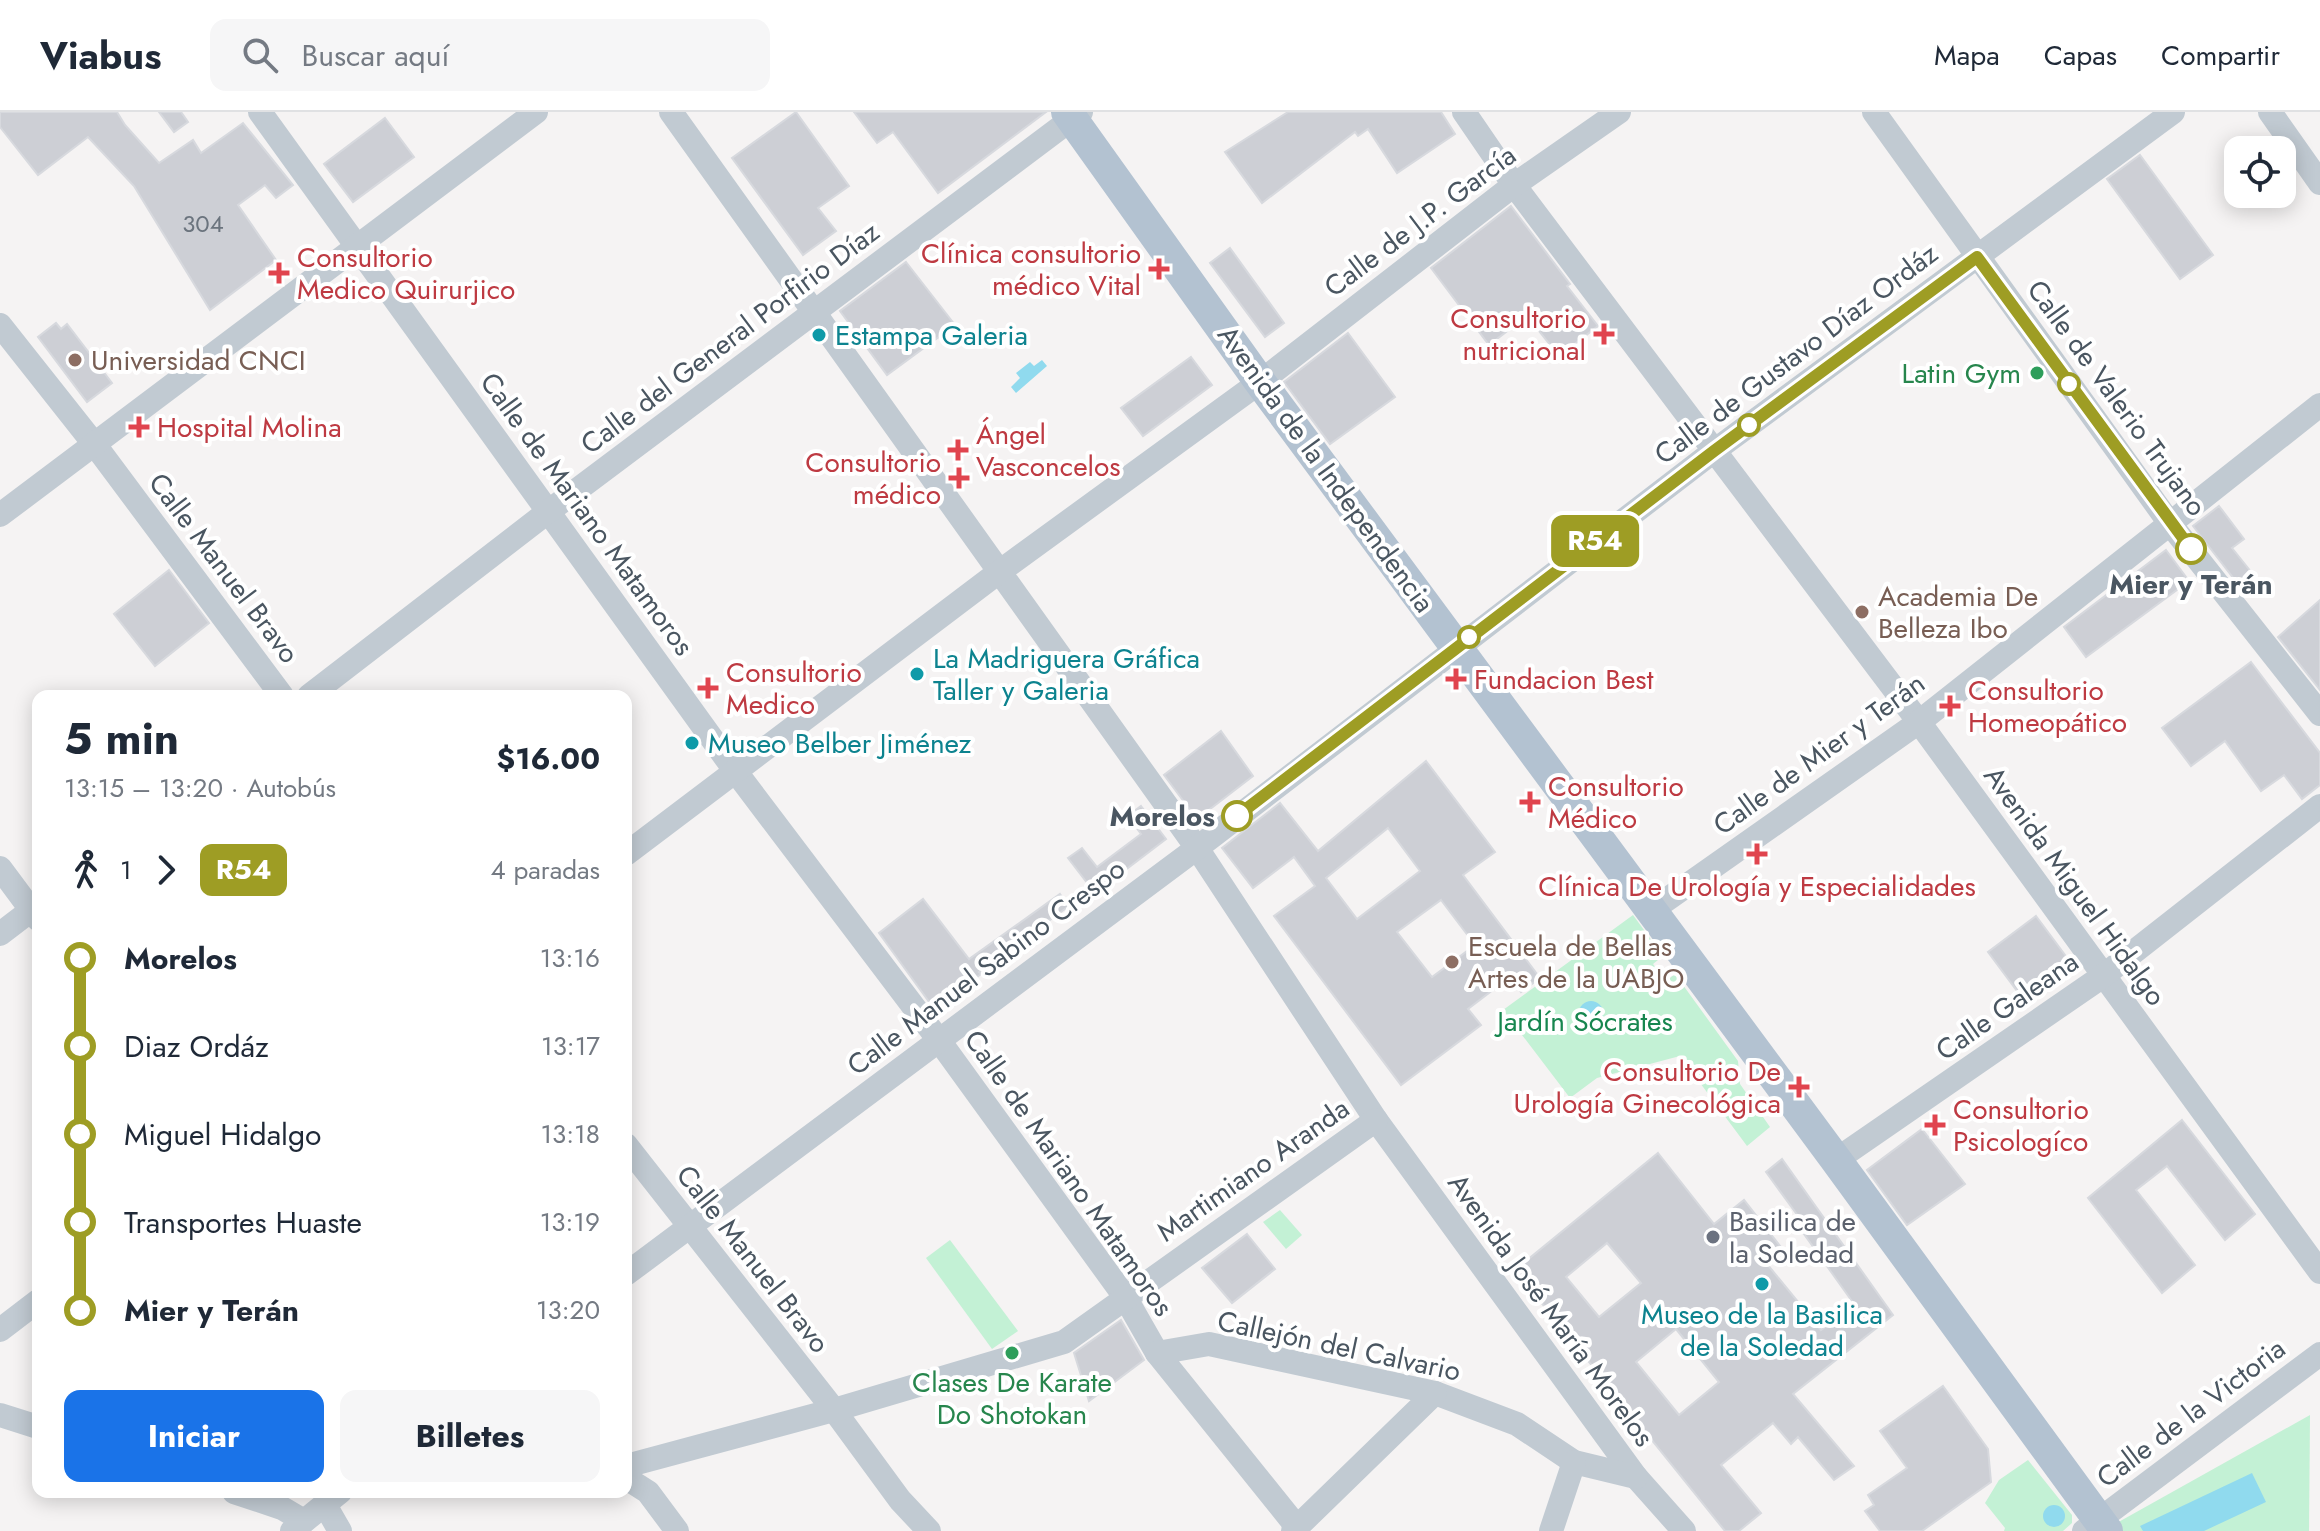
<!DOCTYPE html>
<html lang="es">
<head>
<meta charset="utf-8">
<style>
  :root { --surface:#fff; --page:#f6f6f7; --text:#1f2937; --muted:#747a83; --line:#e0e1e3; --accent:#1a73e8 }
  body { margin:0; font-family:Jost,sans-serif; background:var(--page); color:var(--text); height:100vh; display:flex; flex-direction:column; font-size:30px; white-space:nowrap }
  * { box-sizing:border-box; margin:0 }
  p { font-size:26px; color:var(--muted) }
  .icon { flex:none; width:44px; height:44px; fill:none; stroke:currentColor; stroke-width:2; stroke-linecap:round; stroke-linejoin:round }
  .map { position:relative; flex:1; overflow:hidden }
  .details { position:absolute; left:32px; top:578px; width:600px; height:808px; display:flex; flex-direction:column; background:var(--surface); border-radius:16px; box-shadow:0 4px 20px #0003 }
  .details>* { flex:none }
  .badge { padding:0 16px; border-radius:12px; font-size:28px; line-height:52px }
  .controls { position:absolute; left:2224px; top:24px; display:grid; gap:16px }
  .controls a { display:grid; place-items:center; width:72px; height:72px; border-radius:16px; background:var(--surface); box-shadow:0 4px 20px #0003; font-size:40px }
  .map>.badge { position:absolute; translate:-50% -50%; box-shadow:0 0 0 4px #fff }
  .legs { display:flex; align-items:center; gap:12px; height:88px; padding:0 32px; font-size:26px }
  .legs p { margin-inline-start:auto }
  .head { display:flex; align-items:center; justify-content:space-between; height:136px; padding:0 32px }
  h1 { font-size:44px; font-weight:700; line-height:60px }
  .cta { display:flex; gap:16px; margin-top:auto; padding:16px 32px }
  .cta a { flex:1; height:92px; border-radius:16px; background:var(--accent); color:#fff; font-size:32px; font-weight:700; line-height:92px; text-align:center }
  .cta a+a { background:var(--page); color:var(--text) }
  ul { padding:0 32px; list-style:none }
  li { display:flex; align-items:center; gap:28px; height:88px; font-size:30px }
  li i { display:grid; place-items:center; width:12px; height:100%; margin:0 10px; background:currentColor }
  li i::after { content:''; width:20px; height:20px; margin:-10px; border:6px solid; border-radius:50%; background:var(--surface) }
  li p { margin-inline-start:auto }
  li:first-child i { background:linear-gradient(#0000 50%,currentColor 0) }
  li:last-child i { background:linear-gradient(currentColor 50%,#0000 0) }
  header { display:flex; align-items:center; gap:48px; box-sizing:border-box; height:112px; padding:0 40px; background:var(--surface); border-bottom:2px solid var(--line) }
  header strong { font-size:38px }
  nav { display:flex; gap:44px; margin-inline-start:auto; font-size:28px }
  .search { width:560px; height:72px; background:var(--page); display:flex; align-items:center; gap:20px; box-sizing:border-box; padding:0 28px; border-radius:16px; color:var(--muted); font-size:30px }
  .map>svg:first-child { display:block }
  .green { fill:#c3f1d5 }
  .water { fill:#90daee }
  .building { fill:#cdcfd5; stroke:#d7d9de; stroke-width:2; fill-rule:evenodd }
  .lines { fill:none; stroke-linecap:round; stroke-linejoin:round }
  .minor { stroke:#c1cad2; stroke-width:24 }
  .major { stroke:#b3c2d1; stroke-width:32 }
  .line-1-casing { stroke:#fff; stroke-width:18 }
  .line-1 { stroke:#9e9d24; stroke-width:12 }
  .health-dot { fill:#e0444e; stroke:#fff; stroke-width:3 }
  .culture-dot { fill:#0f9aa8; stroke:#fff; stroke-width:3 }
  .education-dot { fill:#8d6e63; stroke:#fff; stroke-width:3 }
  .leisure-dot { fill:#2e9e5b; stroke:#fff; stroke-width:3 }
  .stop-1-dot { fill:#fff; stroke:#9e9d24; stroke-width:4 }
  .worship-dot { fill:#6b7280; stroke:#fff; stroke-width:3 }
  .labels { text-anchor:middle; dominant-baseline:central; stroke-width:8; stroke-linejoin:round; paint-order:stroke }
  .number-label { font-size:24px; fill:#6b747e }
  .street-label { font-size:28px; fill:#4a5661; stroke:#fff }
  .health-label { font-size:28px; fill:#be3a42; stroke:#fff; text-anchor:start }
  .culture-label { font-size:28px; fill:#0d838f; stroke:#fff; text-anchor:start }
  .education-label { font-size:28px; fill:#785e54; stroke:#fff; text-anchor:start }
  .leisure-label { font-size:28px; fill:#27864d; stroke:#fff; text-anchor:end }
  .stop-label { font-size:28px; font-weight:bold; fill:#4a5661; stroke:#fff }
  .park-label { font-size:28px; fill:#17864f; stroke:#fff }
  .worship-label { font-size:28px; fill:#5b616d; stroke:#fff; text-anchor:start }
</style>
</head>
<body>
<header>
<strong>Viabus</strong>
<div class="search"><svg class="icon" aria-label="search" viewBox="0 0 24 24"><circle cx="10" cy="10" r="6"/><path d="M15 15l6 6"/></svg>Buscar aquí</div>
<nav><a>Mapa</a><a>Capas</a><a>Compartir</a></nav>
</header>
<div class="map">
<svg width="2320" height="1419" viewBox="0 0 2320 1419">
  <rect width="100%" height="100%" fill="#f5f3f3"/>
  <g class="green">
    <path d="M1633,803L1663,844L1653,852L1666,869L1675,862L1738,949L1740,972L1770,1015L1747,1034L1680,944L1597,966L1570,986L1503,898Z"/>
    <path d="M1280,1098L1302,1123L1286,1137L1263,1110Z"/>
    <path d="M950,1128L1018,1219L992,1237L926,1146Z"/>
    <path d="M2310,1303L2309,1419H2120L2115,1412Z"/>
    <path d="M2028,1348L2072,1403V1411L2063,1419H2004L2005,1416L1985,1391L1999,1368Z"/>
  </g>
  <g class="water">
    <path d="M1042,248L1047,254L1016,281L1011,275L1020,266L1016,261L1030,250L1034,254Z"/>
    <circle cx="1591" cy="901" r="12"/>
    <path d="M2252,1361L2266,1390L2204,1419H2143L2140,1414Z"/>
    <circle cx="2054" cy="1404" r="11"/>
  </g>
  <g class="building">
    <path d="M0,0H117L125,13L159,51L193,28L201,41L243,11L293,73L276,86L265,73L238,93L276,148L210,198L134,74L88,25L38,63L0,15Z"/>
    <path d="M159,0H181L188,10L174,20Z"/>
    <path d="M796,0L849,74L818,96L836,119L803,143L732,46Z"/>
    <path d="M854,0H1046L938,81L893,20L877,31Z"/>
    <path d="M1288,0H1441L1455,22L1397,61L1368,17L1358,24L1355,20L1262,91L1225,40Z"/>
    <path d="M385,6L414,45L353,90L324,52Z"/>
    <path d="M2140,43L2213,143L2180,167L2107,67Z"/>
    <path d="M1511,94L1570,172L1567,174L1598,214L1559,244L1527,204L1489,233L1431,156Z"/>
    <path d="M1230,136L1284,211L1265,225L1210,151Z"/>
    <path d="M906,150L955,213L887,263L840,199Z"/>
    <path d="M56,211L61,217L67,212L112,271L87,290L38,225Z"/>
    <path d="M1348,221L1395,285L1330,332L1284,270Z"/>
    <path d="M1191,245L1212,273L1143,324L1121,296Z"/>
    <path d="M2219,394L2244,427L2232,436L2252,461L2238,472L2193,414Z"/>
    <path d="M2166,438L2189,469L2086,545L2064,515Z"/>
    <path d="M169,458L209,511L155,554L114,502Z"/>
    <path d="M2320,488V578L2278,525Z"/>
    <path d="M2251,550L2320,641V673L2302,687L2284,663L2261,679L2225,629L2191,654L2162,616Z"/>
    <path d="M1221,619L1253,664L1197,707L1164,663Z"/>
    <path d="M1426,649L1495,740L1463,763L1540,866L1521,880L1510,865L1468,897L1481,913L1401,973L1274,804L1315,774L1294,745L1253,776L1222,736L1280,691L1318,739ZM1388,716L1420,759L1357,807L1326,766ZM1441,788L1475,833L1432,865L1397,820Z"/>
    <path d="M1141,694L1166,727L1095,781L1068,746L1082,736L1097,755L1141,722L1128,704Z"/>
    <path d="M1060,782L1069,794L979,860L981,862L935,898L879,821L923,787L969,847Z"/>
    <path d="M2036,804L2074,855L2026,891L1988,840Z"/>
    <path d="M2182,1008L2255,1102L2225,1128L2167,1054L2136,1078L2195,1153L2162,1181L2088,1086Z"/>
    <path d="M1922,1017L1965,1072L1907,1113L1867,1058Z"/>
    <path d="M1658,1041L1714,1112L1744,1088L1784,1139L1767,1152L1821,1218L1854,1192L1804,1122L1809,1119L1766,1060L1782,1047L1893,1203L1793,1282L1854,1354L1834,1368L1798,1325L1791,1332L1773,1311L1721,1353L1761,1401L1739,1419H1725L1515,1158ZM1607,1131L1641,1171L1599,1205L1566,1165ZM1676,1217L1719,1270L1679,1303L1636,1250Z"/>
    <path d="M1247,1122L1275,1157L1232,1191L1202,1156Z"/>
    <path d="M1121,1208L1144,1248L1089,1289L1074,1241Z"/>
    <path d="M1943,1274L1988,1337L1991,1370L1922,1419H1880L1865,1399L1874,1393L1868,1383L1907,1356L1880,1319Z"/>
  </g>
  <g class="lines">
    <g class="minor">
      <path d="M260,0L736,660L938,927L1125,1185L1157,1241L1297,1415"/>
      <path d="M671,0L1197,736L1376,1008L1636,1365L1684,1419"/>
      <path d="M1464,0L1514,73L1919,610L2320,1160"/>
      <path d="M1874,0L2171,413L2320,602"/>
      <path d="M2270,0L2320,71"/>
      <path d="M0,213L95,333L282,584"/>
      <path d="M0,403L536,0"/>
      <path d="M309,584L549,399L1081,0"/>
      <path d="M626,742L999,460L1260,270L1514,73L1619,0"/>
      <path d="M0,756L38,807"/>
      <path d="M1652,798L1919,610L2320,293"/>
      <path d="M0,822L38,793"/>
      <path d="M626,1033L834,1298L900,1388L929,1419"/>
      <path d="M1836,1048L2103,864L2320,694"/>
      <path d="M626,1162L1197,736L1714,339L2173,0"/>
      <path d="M0,1218L38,1189"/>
      <path d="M1157,1241L1209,1232L1435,1281L1517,1312L1574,1350L1636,1365"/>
      <path d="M0,1303L38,1315"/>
      <path d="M626,1354L834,1298L1064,1230L1376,1008"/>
      <path d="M626,1366L648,1380L677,1419"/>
      <path d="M234,1380L282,1396L304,1409"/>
      <path d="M325,1393L340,1419"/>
      <path d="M292,1419L340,1380"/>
      <path d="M1293,1419L1435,1281"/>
      <path d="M1551,1419L1574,1350"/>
      <path d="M2084,1419L2320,1242"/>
    </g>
    <path class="major" d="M1067,0L1260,270L1836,1048L2107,1419"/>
  </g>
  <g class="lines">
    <g class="line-1-casing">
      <path id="line-1" d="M1237,704L1714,339L1977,145L2191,437"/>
    </g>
    <use href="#line-1" class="line-1"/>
  </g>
  <g class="health-dot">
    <path d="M1155 145h8v8h8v8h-8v8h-8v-8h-8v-8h8z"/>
    <path d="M275 149h8v8h8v8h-8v8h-8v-8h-8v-8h8z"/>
    <path d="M1600 210h8v8h8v8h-8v8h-8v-8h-8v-8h8z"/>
    <path d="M135 303h8v8h8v8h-8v8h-8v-8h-8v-8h8z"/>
    <path d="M954 326h8v8h8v8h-8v8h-8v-8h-8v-8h8z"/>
    <path d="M955 354h8v8h8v8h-8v8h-8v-8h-8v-8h8z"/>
    <path d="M1452 555h8v8h8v8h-8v8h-8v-8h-8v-8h8z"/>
    <path d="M704 564h8v8h8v8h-8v8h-8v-8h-8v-8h8z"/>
    <path d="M1946 582h8v8h8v8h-8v8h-8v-8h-8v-8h8z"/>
    <path d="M1526 678h8v8h8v8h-8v8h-8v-8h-8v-8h8z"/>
    <path d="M1753 730h8v8h8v8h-8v8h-8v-8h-8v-8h8z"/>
    <path d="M1795 963h8v8h8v8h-8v8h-8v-8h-8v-8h8z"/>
    <path d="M1931 1001h8v8h8v8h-8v8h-8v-8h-8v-8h8z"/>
  </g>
  <g class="culture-dot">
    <circle cx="819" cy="223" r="8"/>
    <circle cx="917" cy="562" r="8"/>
    <circle cx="692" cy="631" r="8"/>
    <circle cx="1762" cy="1172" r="8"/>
  </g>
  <g class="education-dot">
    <circle cx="75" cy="248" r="8"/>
    <circle cx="1862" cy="500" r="8"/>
    <circle cx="1452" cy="850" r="8"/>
  </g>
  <g class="leisure-dot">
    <circle cx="2037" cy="261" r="8"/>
    <circle cx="1012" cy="1241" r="8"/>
  </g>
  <g class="stop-1-dot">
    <circle cx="2069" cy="272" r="10"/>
    <circle cx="1749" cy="313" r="10"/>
    <circle cx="2191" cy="437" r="14"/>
    <circle cx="1469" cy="525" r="10"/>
    <circle cx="1237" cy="704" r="14"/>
  </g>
  <circle class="worship-dot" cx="1713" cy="1125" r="8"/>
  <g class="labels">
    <g class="number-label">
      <text x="203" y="111">304</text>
    </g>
    <g class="street-label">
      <text transform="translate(1420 109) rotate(-37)">Calle de J.P. García</text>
      <text transform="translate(730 226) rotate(-37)">Calle del General Porfirio Díaz</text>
      <text transform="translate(1796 242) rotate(-37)">Calle de Gustavo Díaz Ordáz</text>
      <text transform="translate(2117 286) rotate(54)">Calle de Valerio Trujano</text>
      <text transform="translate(1326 357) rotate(54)">Avenida de la Independencia</text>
      <text transform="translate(587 402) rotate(54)">Calle de Mariano Matamoros</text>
      <text transform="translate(224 456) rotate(53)">Calle Manuel Bravo</text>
      <text transform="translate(1819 642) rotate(-36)">Calle de Mier y Terán</text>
      <text transform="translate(2075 774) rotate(54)">Avenida Miguel Hidalgo</text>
      <text transform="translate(986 855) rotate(-37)">Calle Manuel Sabino Crespo</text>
      <text transform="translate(2007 894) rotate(-35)">Calle Galeana</text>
      <text transform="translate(1253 1058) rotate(-35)">Martimiano Aranda</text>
      <text transform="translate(1069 1061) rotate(55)">Calle de Mariano Matamoros</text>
      <text transform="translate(753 1147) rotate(52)">Calle Manuel Bravo</text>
      <text transform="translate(1551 1198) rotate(54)">Avenida José María Morelos</text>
      <text transform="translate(1339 1234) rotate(12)">Callejón del Calvario</text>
      <text transform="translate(2191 1301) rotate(-37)">Calle de la Victoria</text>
    </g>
    <g class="health-label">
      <text x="1141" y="141" text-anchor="end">Clínica consultorio<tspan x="1141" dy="32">médico Vital</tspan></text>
      <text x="297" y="145">Consultorio<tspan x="297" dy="32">Medico Quirurjico</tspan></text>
      <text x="1586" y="206" text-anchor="end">Consultorio<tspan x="1586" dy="32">nutricional</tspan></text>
      <text x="157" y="315">Hospital Molina</text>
      <text x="976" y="322">Ángel<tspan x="976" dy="32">Vasconcelos</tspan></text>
      <text x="941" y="350" text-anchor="end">Consultorio<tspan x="941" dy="32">médico</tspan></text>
      <text x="726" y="560">Consultorio<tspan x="726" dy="32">Medico</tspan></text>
      <text x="1474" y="567">Fundacion Best</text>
      <text x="1968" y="578">Consultorio<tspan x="1968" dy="32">Homeopático</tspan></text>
      <text x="1548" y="674">Consultorio<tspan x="1548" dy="32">Médico</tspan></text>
      <text x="1757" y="774" text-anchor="middle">Clínica De Urología y Especialidades</text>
      <text x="1781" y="959" text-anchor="end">Consultorio De<tspan x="1781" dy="32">Urología Ginecológica</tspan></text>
      <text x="1953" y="997">Consultorio<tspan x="1953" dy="32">Psicologíco</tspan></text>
    </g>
    <g class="culture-label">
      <text x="835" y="223">Estampa Galeria</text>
      <text x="933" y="546">La Madriguera Gráfica<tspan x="933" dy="32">Taller y Galeria</tspan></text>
      <text x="708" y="631">Museo Belber Jiménez</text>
      <text x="1762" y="1202" text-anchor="middle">Museo de la Basilica<tspan x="1762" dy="32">de la Soledad</tspan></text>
    </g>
    <g class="education-label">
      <text x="91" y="248">Universidad CNCI</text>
      <text x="1878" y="484">Academia De<tspan x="1878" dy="32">Belleza Ibo</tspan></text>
      <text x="1468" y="834">Escuela de Bellas<tspan x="1468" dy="32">Artes de la UABJO</tspan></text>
    </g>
    <g class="leisure-label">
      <text x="2021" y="261">Latin Gym</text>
      <text x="1012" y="1270" text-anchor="middle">Clases De Karate<tspan x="1012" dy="32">Do Shotokan</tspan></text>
    </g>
    <g class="stop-label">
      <text x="2191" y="472">Mier y Terán</text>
      <text x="1215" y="704" text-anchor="end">Morelos</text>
    </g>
    <g class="park-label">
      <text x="1585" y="909">Jardín Sócrates</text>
    </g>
    <g class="worship-label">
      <text x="1729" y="1109">Basilica de<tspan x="1729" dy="32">la Soledad</tspan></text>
    </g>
  </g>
</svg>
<div class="controls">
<a><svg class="icon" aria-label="locate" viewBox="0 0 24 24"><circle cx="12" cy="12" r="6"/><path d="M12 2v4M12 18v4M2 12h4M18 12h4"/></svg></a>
</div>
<b class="badge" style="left:1595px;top:429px;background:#9e9d24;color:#fff">R54</b>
<section class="details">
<div class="head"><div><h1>5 min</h1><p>13:15 – 13:20 · Autobús</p></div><b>$16.00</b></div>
<div class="legs"><svg class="icon" aria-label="walk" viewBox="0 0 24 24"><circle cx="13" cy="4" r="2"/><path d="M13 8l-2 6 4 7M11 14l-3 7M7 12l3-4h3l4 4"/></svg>1<svg class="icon" aria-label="forward" viewBox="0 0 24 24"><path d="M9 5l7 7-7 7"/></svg><b class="badge" style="background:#9e9d24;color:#fff">R54</b><p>4 paradas</p></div>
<ul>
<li><i style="color:#9e9d24"></i><b>Morelos</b><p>13:16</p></li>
<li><i style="color:#9e9d24"></i><span>Diaz Ordáz</span><p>13:17</p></li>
<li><i style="color:#9e9d24"></i><span>Miguel Hidalgo</span><p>13:18</p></li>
<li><i style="color:#9e9d24"></i><span>Transportes Huaste</span><p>13:19</p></li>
<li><i style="color:#9e9d24"></i><b>Mier y Terán</b><p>13:20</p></li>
</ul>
<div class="cta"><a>Iniciar</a><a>Billetes</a></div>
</section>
</div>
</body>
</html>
